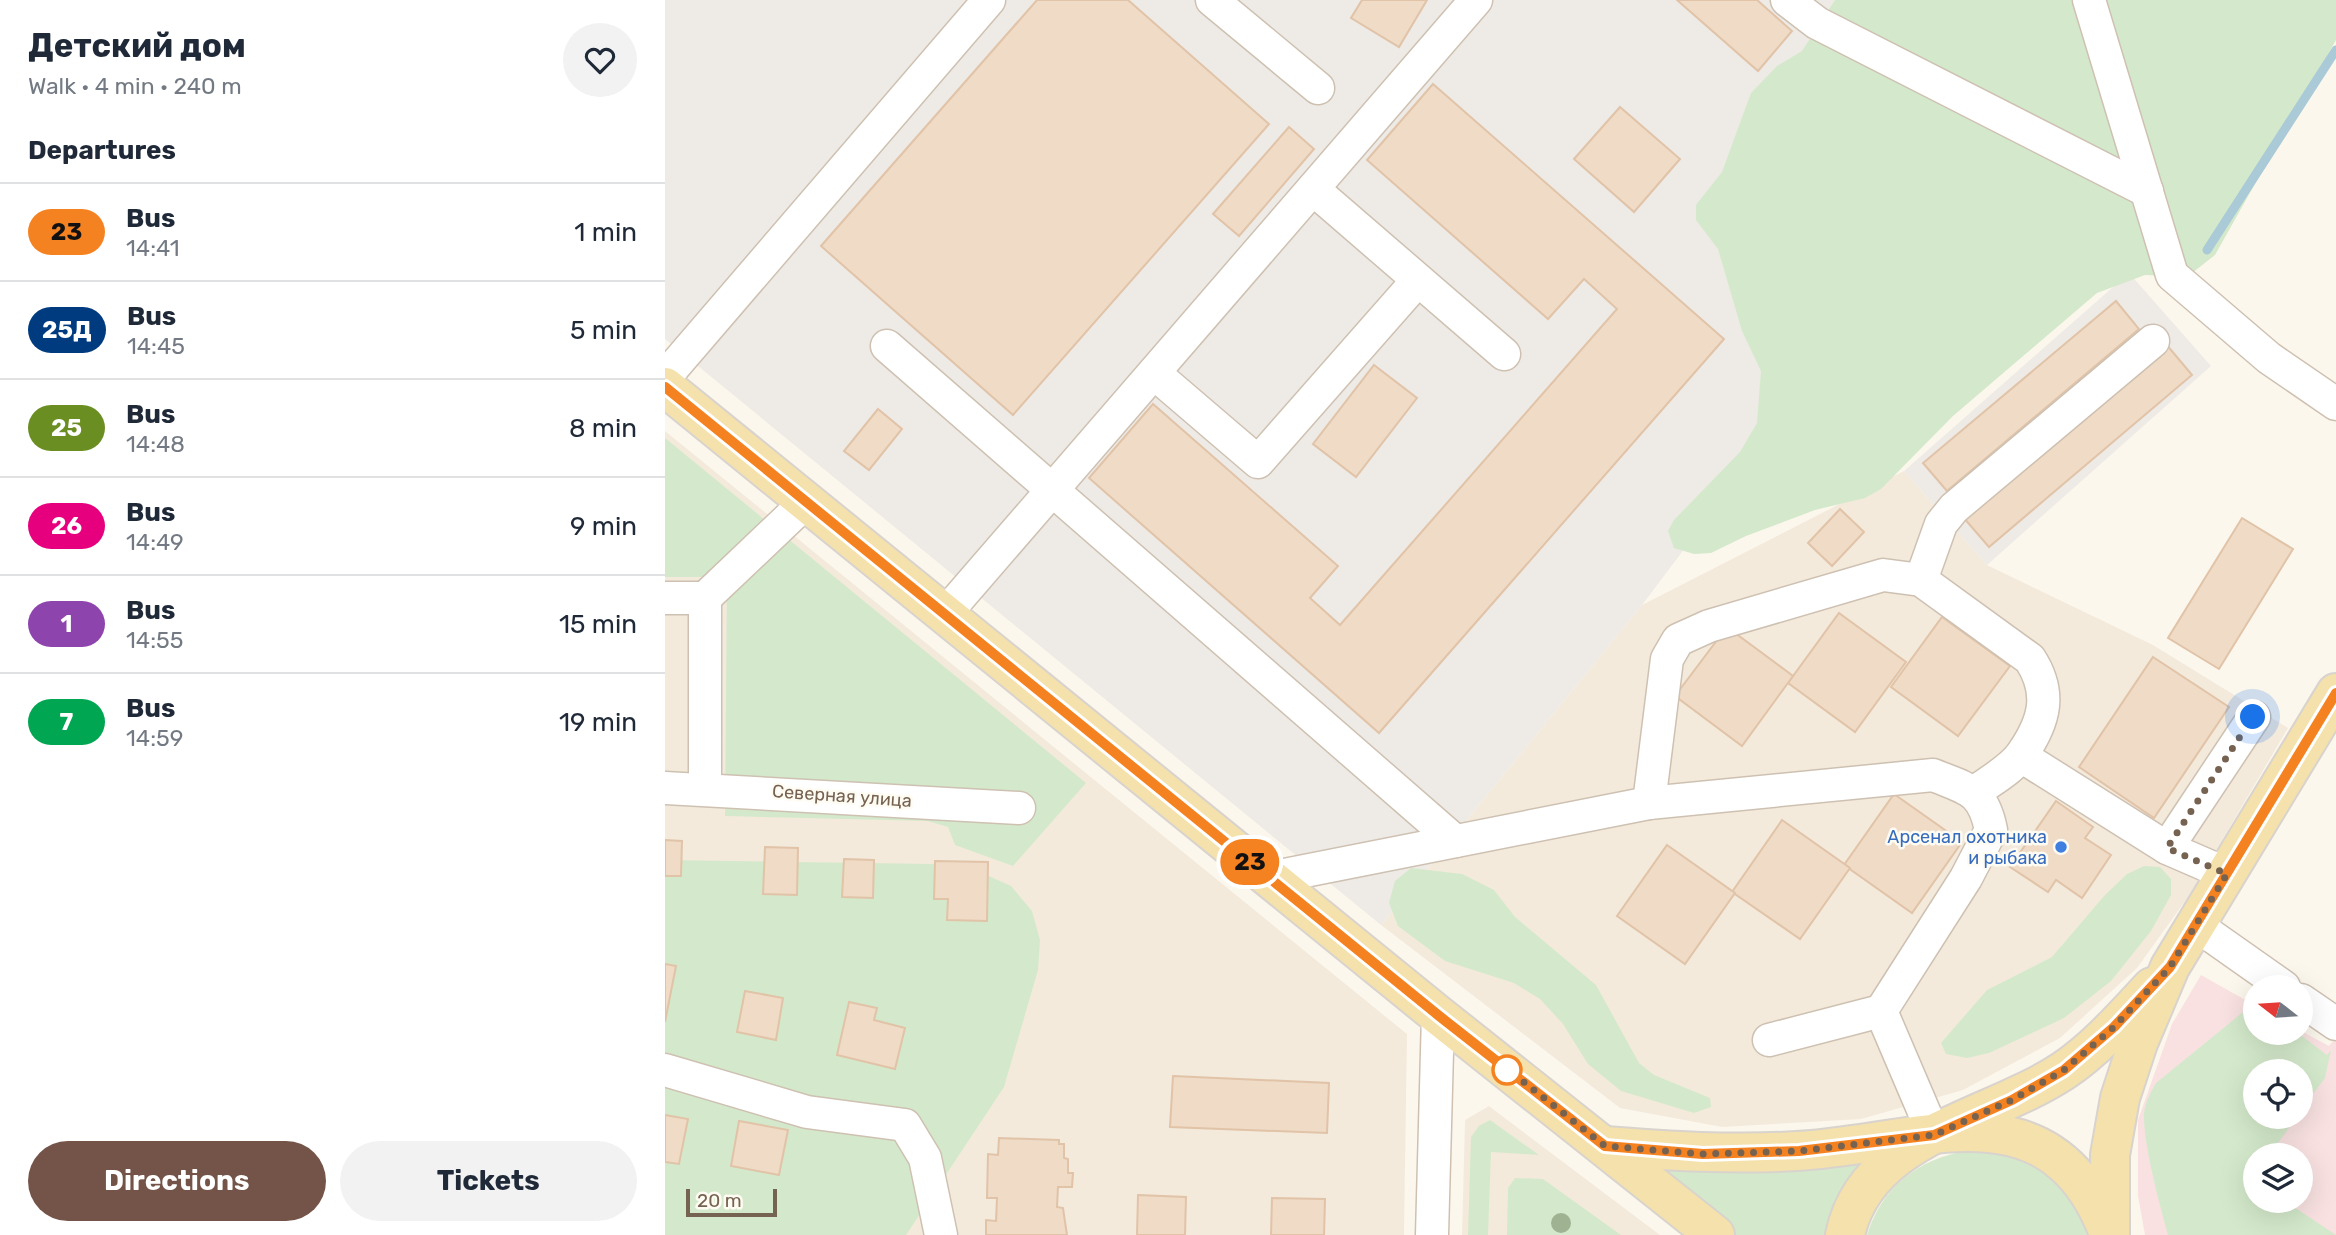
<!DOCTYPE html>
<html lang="en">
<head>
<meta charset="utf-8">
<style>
  :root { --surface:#fff; --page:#f2f2f3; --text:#1f2937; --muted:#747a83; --line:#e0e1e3; --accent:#745348 }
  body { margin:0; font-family:Rubik,sans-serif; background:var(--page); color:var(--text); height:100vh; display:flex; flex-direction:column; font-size:26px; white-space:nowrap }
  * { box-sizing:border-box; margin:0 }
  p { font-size:23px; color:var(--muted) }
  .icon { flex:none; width:38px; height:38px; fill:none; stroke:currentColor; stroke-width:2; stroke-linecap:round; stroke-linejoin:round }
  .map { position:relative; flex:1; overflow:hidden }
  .details { display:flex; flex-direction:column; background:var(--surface); width:665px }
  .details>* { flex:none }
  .badge { padding:0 14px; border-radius:23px; font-size:24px; line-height:46px }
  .needle { width:46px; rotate:287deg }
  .fabs { position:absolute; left:1578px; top:975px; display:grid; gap:14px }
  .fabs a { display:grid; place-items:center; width:70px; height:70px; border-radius:50%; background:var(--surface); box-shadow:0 7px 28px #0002; font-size:35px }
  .scale { position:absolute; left:21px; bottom:18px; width:91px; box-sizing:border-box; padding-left:7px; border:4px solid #766250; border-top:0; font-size:19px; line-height:24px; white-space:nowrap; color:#766250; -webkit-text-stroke:5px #fefbf3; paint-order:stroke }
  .you { position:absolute; width:35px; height:35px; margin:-18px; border:5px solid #fff; border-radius:50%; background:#1a73e8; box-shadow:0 0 0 10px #1a73e833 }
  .map>.badge { position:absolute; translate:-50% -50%; box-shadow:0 0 0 4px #fff }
  h2 { padding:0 28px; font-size:26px; line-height:63px }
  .round { display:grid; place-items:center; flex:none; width:74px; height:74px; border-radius:37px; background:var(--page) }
  .overview { display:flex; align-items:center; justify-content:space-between; height:119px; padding:0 28px }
  h1 { font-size:33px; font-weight:700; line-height:52px }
  .button { display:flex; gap:14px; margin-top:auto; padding:14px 28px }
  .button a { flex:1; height:80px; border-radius:42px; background:var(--accent); color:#fff; font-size:28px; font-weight:700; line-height:80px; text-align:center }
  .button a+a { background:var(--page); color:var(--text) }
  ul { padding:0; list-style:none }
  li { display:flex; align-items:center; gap:21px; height:98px; padding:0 28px; border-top:2px solid var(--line) }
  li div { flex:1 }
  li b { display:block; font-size:26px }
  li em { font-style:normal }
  li .badge { min-width:77px; font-weight:700; text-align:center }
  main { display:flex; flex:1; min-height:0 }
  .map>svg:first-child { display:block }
  .residential { fill:#f3eadc }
  .industrial { fill:#eeeae5 }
  .medical { fill:#f9e1e1; fill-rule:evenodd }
  .green { fill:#d4e9cb }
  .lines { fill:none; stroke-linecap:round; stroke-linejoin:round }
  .stream { stroke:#a9cad6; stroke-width:9 }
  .building { fill:#efdbc6; stroke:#e1c3a8; stroke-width:2 }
  .minor-casing { stroke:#cec1b2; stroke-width:35 }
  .major-casing { stroke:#d9d3ce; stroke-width:42 }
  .minor { stroke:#fff; stroke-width:32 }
  .major { stroke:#f4e1ab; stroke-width:38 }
  .tree { fill:#9fb393 }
  .line-casing { stroke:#fff; stroke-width:16 }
  .line { stroke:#f58220; stroke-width:10 }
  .walk { stroke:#766250; stroke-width:7; stroke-dasharray:0 12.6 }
  .shop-dot { fill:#3f7fe0; stroke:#fefbf3; stroke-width:2.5 }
  .stop-dot { fill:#fff; stroke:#f58220; stroke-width:3.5 }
  .labels { text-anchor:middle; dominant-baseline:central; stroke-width:5; stroke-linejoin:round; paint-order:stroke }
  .street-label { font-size:18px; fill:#766250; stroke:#fefbf3 }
  .shop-label { font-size:18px; fill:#366cbe; stroke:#fefbf3; text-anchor:end }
</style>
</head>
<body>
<main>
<section class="details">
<div class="overview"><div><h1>Детский дом</h1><p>Walk · 4 min · 240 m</p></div><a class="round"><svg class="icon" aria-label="heart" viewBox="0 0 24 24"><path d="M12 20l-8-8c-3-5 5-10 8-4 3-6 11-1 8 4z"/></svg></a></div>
<h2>Departures</h2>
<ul>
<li><span class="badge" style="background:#f58220;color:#111">23</span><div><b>Bus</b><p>14:41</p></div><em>1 min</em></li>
<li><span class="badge" style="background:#003b80;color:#fff">25Д</span><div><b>Bus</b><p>14:45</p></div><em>5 min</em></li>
<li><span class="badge" style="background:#6b8e23;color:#fff">25</span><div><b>Bus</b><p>14:48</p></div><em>8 min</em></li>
<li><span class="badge" style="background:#e6007e;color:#fff">26</span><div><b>Bus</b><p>14:49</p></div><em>9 min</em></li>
<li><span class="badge" style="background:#8e44ad;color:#fff">1</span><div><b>Bus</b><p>14:55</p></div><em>15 min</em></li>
<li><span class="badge" style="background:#00a651;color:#fff">7</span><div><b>Bus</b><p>14:59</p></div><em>19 min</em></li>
</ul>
<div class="button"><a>Directions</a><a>Tickets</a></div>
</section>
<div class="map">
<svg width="1671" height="1235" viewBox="0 0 1671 1235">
  <rect width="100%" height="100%" fill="#fcf7ed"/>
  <g class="residential">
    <path d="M0,431L742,1034L739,1235H0Z"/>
    <path d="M1239,471L1322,565L1488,645L1623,728L1526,893L1472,968L1395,1038L1298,1090L1196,1119L1057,1127L955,1108L716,925L977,605Z"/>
    <path d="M824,1106L995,1235H797L800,1120Z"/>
  </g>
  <g class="industrial">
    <path d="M0,0H1433L977,605L716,925L0,339Z"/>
    <path d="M1464,273L1546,366L1322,565L1239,471Z"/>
  </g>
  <path class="medical" d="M1536,975L1591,1006V1032L1636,1031L1664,1046L1671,1037V1235H1480L1473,1196V1120L1507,1024ZM1591,1071H1636V1116H1591ZM1591,1155H1636V1200H1591Z"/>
  <g class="green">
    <path d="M1170,0H1671V40L1550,255L1522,277L1480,275L1432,293L1288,416L1216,489L1200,498L1150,510L1081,536L1046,553L1029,554L1009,548L1003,531L1009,520L1075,452L1092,423L1096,371L1077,331L1053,249L1031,220V205L1057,172L1086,93L1112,66L1137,51Z"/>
    <path d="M0,438L421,783L348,866L290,845L283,827L263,821L60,816L62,577H0Z"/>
    <path d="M0,860L267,864L315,872L346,886L367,911L375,940L373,970L339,1087L241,1235H0Z"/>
    <path d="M1479,866L1495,867L1506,879V895L1486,931L1446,981L1399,1018L1324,1053L1302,1058L1281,1054L1276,1043L1322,990L1387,957L1440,895L1462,874Z"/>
    <path d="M746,868L797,874L829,890L850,917L931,985L974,1063L989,1075L1045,1098L1046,1107L1029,1113L956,1091L923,1064L898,1024L875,999L849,983L780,961L733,926L724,903L730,881Z"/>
    <path d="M1591,1005V1032L1633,1033L1662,1055L1666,1050L1660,1078L1636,1110V1071H1591V1116L1632,1117L1604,1155H1591V1200L1620,1201L1671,1235H1503C1495,1205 1478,1144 1479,1114C1480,1103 1485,1093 1491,1083L1583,1008Z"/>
    <path d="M825,1120L874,1155L826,1152L823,1235H803L806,1137L814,1126Z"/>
    <path d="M1221,1151L1169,1235H1068L975,1161Z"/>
    <path d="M1302,1151C1357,1151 1407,1180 1422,1235H1202C1216,1188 1254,1158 1302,1151Z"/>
    <path d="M850,1178L878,1179L956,1235H842L843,1188Z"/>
  </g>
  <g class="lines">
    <path class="stream" d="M1542,250L1671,50"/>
  </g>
  <g class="building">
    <path d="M372,0H463L604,124L348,415L156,246Z"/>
    <path d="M697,0H762L734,47L686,18Z"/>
    <path d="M1012,0H1092L1127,31L1093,71Z"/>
    <path d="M768,84L1059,339L714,733L424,478L488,404L673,566L645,598L675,625L952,309L919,279L883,319L702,160Z"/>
    <path d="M955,107L1015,159L969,212L909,159Z"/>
    <path d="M624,127L649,149L574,236L548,214Z"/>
    <path d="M1451,301L1474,329L1282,491L1258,463Z"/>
    <path d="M1501,344L1527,375L1324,547L1298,517Z"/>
    <path d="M709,365L752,398L691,477L648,444Z"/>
    <path d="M213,409L237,429L204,470L179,451Z"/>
    <path d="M1175,509L1199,532L1167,566L1143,543Z"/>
    <path d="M1577,518L1628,549L1554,669L1503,638Z"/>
    <path d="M1174,613L1241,662L1190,732L1123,683Z"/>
    <path d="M1277,617L1345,666L1293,736L1226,687Z"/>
    <path d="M1062,627L1128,676L1077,746L1010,696Z"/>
    <path d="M1488,657L1564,707L1489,818L1414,767Z"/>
    <path d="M1229,794L1297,842L1247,913L1179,865Z"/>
    <path d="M1391,801L1428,827L1420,838L1446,855L1417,898L1391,880L1383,892L1345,867Z"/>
    <path d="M1117,820L1185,868L1135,939L1067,892Z"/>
    <path d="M0,840L17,841L16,876H0Z"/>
    <path d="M1002,845L1070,893L1020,964L952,916Z"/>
    <path d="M100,847L133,848L132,895L98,894Z"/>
    <path d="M179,859L209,860L208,898L177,897Z"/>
    <path d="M270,861L323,862L322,921L282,920L283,899H269Z"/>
    <path d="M0,964L11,966L0,1022Z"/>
    <path d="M80,991L118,998L111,1040L72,1032Z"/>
    <path d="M184,1002L212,1008L209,1020L240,1028L230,1069L172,1055Z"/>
    <path d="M508,1076L664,1083L662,1133L505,1127Z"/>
    <path d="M0,1115L23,1119L14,1164L0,1162Z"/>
    <path d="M74,1121L123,1130L114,1175L66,1166Z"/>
    <path d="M334,1138L394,1140V1144H399V1158L403,1159V1173H408L407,1187H393L392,1207L398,1208L402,1235H321V1220L331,1221L332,1198H322L323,1154L333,1155Z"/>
    <path d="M473,1195L521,1197L520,1235H472Z"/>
    <path d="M607,1198L660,1199L659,1235H606Z"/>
  </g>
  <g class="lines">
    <g class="minor-casing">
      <g id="minor">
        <path d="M547,0L653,88"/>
        <path d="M1122,0L1152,23L1482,191"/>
        <path d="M1424,0L1507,275L1604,358L1671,404"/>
        <path d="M648,189L839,354"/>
        <path d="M222,346L790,841"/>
        <path d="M489,373L593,462L753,280"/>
        <path d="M0,377L324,0"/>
        <path d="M1256,580L1276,524L1289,508L1488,341"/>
        <path d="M0,598H40V788"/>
        <path d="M40,598L141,502"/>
        <path d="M280,614L811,0"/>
        <path d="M1356,756L1502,848L1562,874"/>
        <path d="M0,788L354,808"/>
        <path d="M984,803L1002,659L1013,640L1044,626L1218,575L1256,580L1365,659C1387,693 1380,721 1357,754C1347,769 1325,781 1310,792"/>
        <path d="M1502,848L1589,717"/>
        <path d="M604,878L984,803L1268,775C1303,789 1318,790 1326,830L1301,878L1216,1011L1104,1040"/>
        <path d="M1531,925L1619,987"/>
        <path d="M1636,1000L1671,1024"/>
        <path d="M1216,1011L1269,1135"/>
        <path d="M0,1070L142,1112L240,1125L260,1158L276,1235"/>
        <path d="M767,1235L773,1015"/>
      </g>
    </g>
    <g class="major-casing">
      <g id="major">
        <path d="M0,387L773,1015L1050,1235"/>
        <path d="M940,1146C1004,1151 1067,1155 1132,1151C1252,1145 1384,1080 1443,1231"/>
        <path d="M1180,1235C1201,1135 1324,1120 1398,1071C1431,1049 1460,1016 1487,987"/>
        <path d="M1445,1235V1155L1455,1098L1473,1043L1505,967L1671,693"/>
      </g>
    </g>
    <use href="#minor" class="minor"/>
    <use href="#major" class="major"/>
  </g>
  <circle class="tree" cx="896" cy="1223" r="10"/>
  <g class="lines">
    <g class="line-casing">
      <path id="line" d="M0,387L773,1015L940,1146L1038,1154L1134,1151L1269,1135L1347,1100L1399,1070L1449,1027L1505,967L1671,693"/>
    </g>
    <use href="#line" class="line"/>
    <path class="walk" d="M842,1070L836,1064L940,1146L1038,1154L1134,1151L1269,1135L1347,1100L1399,1070L1449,1027L1505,967L1562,874L1502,848L1588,717"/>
  </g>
  <circle class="shop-dot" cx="1396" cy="847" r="7"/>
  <circle class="stop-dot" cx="842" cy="1070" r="14"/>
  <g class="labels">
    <g class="street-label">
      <text transform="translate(177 796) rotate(4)">Северная улица</text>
    </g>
    <g class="shop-label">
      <text x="1382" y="837">Арсенал охотника<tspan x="1382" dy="21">и рыбака</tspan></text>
    </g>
  </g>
</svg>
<div class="fabs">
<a><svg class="needle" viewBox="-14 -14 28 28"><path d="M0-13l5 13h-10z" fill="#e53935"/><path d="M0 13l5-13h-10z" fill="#747a83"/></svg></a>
<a><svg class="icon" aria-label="locate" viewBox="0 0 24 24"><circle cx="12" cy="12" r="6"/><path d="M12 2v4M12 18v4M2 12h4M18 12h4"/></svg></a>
<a><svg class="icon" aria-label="layers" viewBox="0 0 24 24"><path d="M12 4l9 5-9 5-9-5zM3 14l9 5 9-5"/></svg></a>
</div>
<div class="scale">20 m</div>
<div class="you" style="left:1588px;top:717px"></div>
<b class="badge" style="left:585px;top:862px;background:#f58220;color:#111">23</b>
</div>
</main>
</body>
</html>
